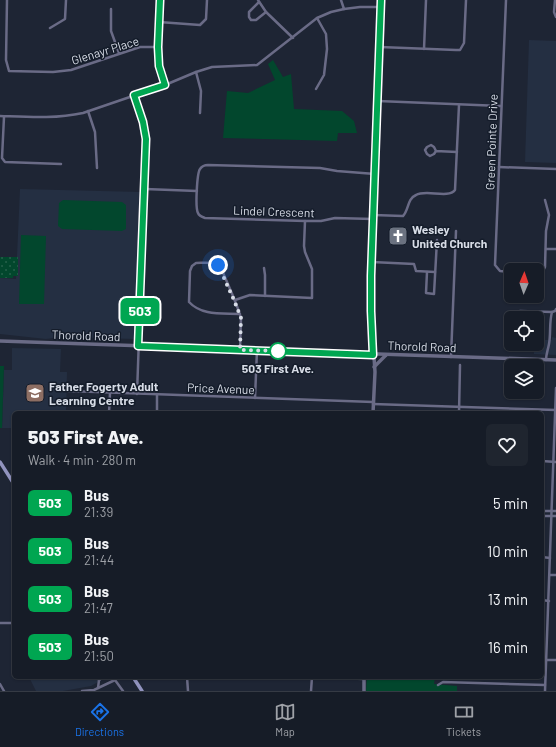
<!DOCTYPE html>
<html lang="en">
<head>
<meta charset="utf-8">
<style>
  :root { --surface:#161c27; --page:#1f252f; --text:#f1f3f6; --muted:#9ea1a7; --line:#353a44; --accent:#1a73e8 }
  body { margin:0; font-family:Barlow,sans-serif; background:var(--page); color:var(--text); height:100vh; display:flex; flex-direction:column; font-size:15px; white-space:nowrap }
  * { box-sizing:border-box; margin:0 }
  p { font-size:13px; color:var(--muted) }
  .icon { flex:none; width:22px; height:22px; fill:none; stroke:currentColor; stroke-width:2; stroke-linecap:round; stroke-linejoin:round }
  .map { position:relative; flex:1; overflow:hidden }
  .sheet { position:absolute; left:12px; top:411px; width:532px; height:268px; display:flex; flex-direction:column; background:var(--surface); border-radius:6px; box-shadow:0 1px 3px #0004,0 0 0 1px var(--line) }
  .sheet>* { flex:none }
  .badge { padding:0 8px; border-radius:6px; font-size:14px; line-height:26px }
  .needle { width:26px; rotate:2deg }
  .tools { position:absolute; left:504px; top:263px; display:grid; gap:8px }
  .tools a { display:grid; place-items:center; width:40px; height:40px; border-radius:6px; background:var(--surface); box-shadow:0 1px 3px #0004,0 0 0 1px var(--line); font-size:20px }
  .you { position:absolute; width:20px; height:20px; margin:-10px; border:3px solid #fff; border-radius:50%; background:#1a73e8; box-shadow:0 0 0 6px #1a73e833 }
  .map>.badge { position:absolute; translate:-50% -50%; box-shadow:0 0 0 2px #fff }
  .round { display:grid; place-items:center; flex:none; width:42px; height:42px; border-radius:6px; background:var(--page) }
  .overview { display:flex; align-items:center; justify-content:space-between; height:68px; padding:0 16px }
  h1 { font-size:19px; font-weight:800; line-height:30px }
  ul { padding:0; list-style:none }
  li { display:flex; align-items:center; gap:12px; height:48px; padding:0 16px }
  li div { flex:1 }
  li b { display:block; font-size:15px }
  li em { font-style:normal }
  li .badge { min-width:44px; font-weight:700; text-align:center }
  .dock { display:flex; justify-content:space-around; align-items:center; height:56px; border-top:1px solid var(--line); background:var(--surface); font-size:11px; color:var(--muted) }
  .dock a { display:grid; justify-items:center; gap:2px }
  .dock .selected { color:var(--accent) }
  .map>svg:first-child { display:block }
  .built { fill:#242f42 }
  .grass { fill:url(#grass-dots) }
  .park { fill:#02472d }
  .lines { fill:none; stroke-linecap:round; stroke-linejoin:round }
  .minor { stroke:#6a6b86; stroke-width:2.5 }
  .tertiary { stroke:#6a6b86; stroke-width:3.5 }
  .secondary { stroke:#9193be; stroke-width:3.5 }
  .line-casing { stroke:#fff; stroke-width:9 }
  .line { stroke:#00a651; stroke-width:6 }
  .walk { stroke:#d7dce6; stroke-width:4; stroke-dasharray:0 7.2 }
  .stop-dot { fill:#fff; stroke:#00a651; stroke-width:2 }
  .labels { text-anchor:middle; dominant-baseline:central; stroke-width:3; stroke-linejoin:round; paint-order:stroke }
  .street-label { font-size:12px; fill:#d7dce6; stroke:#141c2a }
  .poi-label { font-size:12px; font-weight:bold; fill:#d7dce6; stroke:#141c2a; text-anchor:start }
  .stop-label { font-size:12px; font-weight:bold; fill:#d7dce6; stroke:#141c2a }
</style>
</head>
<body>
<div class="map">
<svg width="556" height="691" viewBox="0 0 556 691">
  <defs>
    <pattern id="grass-dots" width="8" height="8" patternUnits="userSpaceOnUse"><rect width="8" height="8" fill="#02472d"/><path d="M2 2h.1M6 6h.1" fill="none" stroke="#26614b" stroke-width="1.8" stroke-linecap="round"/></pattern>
  </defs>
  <rect width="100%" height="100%" fill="#1e2534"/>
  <g class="built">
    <path d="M529,40L556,41V163L525,162Z"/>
    <path d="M20,189L141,192L135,339L61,337L46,339L0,334V278L16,279Z"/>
    <path d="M552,337L556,338V355L534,354V344H537V340H552Z"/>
    <path d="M12,348L61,349L60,372H67L66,413H14V428H2L4,370H12Z"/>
    <path d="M29,677H107L91,686L63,691H36Z"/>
  </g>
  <path class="grass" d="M0,257H18V276H13V282V278H0Z"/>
  <g class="park">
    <path d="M273,60L283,77L291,74L294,109L342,111L354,121L357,133H338L337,141L223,138L227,91L248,93L275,80L268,64Z"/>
    <path d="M63,200L122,202L126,205V229L122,231L62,229L58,226L59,203Z"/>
    <path d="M21,235L46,236L44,304H19Z"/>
    <path d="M0,366H4L2,428H0Z"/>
    <path d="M367,677H435L434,684L457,686V691H366Z"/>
  </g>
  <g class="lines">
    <g class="minor">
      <path d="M7,0L6,60L9,71L53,72L71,70L140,47H158"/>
      <path d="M160,0L158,47L159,66L165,85"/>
      <path d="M258,0L266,12L293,38"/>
      <path d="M341,0L344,9"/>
      <path d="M506,0L495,265L500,271L511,272"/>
      <path d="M555,0L554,12L556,17"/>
      <path d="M259,2L249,12V17L251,20H256L266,12"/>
      <path d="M111,9V31L119,53"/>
      <path d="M159,22L200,25L206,19L207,0"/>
      <path d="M50,28L65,19L66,0"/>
      <path d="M380,47L456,50H460L464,43L466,0"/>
      <path d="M424,49L426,0"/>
      <path d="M196,72L201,91L200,113"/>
      <path d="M316,89L324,75L327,49L326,34L317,18"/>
      <path d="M134,95L143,122L146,139L137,394"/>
      <path d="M378,101L501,106"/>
      <path d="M88,111L95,132L97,168"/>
      <path d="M0,116C28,117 55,119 83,113L165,85L196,72L212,67L257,65L317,18L331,12L344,9L360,7H381"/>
      <path d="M4,117L2,158L5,162L61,164"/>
      <path d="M436,151L434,147L431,145L427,147L425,150L427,154L430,156L434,154L436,151L457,152"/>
      <path d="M499,167L556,169"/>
      <path d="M145,189L197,191"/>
      <path d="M373,215L403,216C409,210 407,199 416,195C426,189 448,199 455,190L459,105"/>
      <path d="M373,219L335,218L321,221H305L205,218C202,217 199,216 198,213C195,208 197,173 200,169C202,166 205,165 208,165L320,168L337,171L375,174"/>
      <path d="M546,249H556"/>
      <path d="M372,262L414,264L416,271L435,272"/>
      <path d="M264,268L265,275V296"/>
      <path d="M427,272L426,293L434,294L437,240"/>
      <path d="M537,273L543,271L545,267L546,231L549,215L545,200"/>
      <path d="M235,300L250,295L312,298V269L305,252L304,246L305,221"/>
      <path d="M520,311L552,312"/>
      <path d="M240,314C222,313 202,316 189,302L190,271L192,266L196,263C205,263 216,261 221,268C228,285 236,301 241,318L240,350"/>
      <path d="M451,357L456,231"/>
      <path d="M546,360C546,354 548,350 549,344C551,333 549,323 552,312L555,311L556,309"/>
      <path d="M68,391L373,402"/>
      <path d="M255,398L257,350"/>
      <path d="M373,404L556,410"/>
      <path d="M109,413L110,393"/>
      <path d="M157,413V394"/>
      <path d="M459,413L460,365"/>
      <path d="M542,461L556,462"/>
      <path d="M542,511H556"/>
      <path d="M542,516H556"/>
      <path d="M542,557L550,558"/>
      <path d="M550,575H556"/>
      <path d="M542,600L549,601"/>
      <path d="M0,623H14"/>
      <path d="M547,660H556"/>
      <path d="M187,677L188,691"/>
      <path d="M312,677L364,679"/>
      <path d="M99,680L104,677"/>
      <path d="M0,684L4,691"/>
      <path d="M438,685L443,682L545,685"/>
      <path d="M98,688L99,680"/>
      <path d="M82,691L94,690L115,680L123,691"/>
      <path d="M311,691L312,677"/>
      <path d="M545,691L556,388"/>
    </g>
    <g class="tertiary">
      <path d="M0,341L556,360"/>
      <path d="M374,367L386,355"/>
      <path d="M373,413L375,372L371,311V276L381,0"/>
      <path d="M364,691V677"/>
    </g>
    <g class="secondary">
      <path d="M0,462L14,484"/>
      <path d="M133,677L142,691"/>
    </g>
  </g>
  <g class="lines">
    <g class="line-casing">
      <path id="line" d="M160,0L158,47L159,66L165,85L134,95L143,122L146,139L138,346L373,355L371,311V276L381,0"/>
    </g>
    <use href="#line" class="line"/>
    <path class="walk" d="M218,265L234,300L241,318L240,350L282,351H278"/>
  </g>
  <defs>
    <g id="church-square" transform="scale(1)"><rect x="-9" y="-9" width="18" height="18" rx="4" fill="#6b7280" stroke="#141c2a"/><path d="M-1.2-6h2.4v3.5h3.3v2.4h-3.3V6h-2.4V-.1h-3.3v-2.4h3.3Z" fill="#fff"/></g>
    <g id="school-square" transform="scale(1)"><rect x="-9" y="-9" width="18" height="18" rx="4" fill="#8d6e63" stroke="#141c2a"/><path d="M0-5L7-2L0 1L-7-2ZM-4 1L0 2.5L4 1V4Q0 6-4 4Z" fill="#fff"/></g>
  </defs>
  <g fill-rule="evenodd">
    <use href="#church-square" x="398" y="236"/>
    <use href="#school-square" x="35" y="393"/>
  </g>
  <circle class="stop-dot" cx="278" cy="351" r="8"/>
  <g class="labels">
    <g class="street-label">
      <text transform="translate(105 50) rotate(-17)">Glenayr Place</text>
      <text transform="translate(491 142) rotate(-88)">Green Pointe Drive</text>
      <text transform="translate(274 211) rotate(2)">Lindel Crescent</text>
      <text transform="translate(86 335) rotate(2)">Thorold Road</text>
      <text transform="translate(422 346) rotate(2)">Thorold Road</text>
      <text transform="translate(221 388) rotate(2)">Price Avenue</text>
    </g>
    <g class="poi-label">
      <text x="412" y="229">Wesley<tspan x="412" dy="14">United Church</tspan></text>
      <text x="49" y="386">Father Fogerty Adult<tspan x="49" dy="14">Learning Centre</tspan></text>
    </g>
    <g class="stop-label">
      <text x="278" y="368">503 First Ave.</text>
    </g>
  </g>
</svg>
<div class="tools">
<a><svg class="needle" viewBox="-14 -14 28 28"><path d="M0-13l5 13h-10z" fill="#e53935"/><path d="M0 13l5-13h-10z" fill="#9ea1a7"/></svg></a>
<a><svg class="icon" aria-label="locate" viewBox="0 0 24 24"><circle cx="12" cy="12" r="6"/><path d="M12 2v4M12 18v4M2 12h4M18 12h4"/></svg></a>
<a><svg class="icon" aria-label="layers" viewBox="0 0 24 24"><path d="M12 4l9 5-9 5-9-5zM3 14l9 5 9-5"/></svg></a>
</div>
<div class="you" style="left:218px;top:265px"></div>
<b class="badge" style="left:140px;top:311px;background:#00a651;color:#fff">503</b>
<section class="sheet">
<div class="overview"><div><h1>503 First Ave.</h1><p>Walk · 4 min · 280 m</p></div><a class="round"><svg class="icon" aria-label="heart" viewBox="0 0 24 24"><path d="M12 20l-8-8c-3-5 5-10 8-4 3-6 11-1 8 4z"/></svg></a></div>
<ul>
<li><span class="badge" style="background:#00a651;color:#fff">503</span><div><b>Bus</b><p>21:39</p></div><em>5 min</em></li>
<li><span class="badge" style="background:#00a651;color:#fff">503</span><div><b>Bus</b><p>21:44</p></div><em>10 min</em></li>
<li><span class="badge" style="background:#00a651;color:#fff">503</span><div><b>Bus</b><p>21:47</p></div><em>13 min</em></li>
<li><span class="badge" style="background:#00a651;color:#fff">503</span><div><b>Bus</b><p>21:50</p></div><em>16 min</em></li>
</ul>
</section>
</div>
<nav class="dock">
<a class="selected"><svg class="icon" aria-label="directions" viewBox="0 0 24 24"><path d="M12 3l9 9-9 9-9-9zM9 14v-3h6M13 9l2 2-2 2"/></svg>Directions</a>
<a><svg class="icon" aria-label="map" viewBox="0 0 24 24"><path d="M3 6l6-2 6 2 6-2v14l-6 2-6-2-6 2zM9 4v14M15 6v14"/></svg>Map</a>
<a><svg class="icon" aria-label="tickets" viewBox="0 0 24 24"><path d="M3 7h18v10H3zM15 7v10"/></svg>Tickets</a>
</nav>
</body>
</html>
